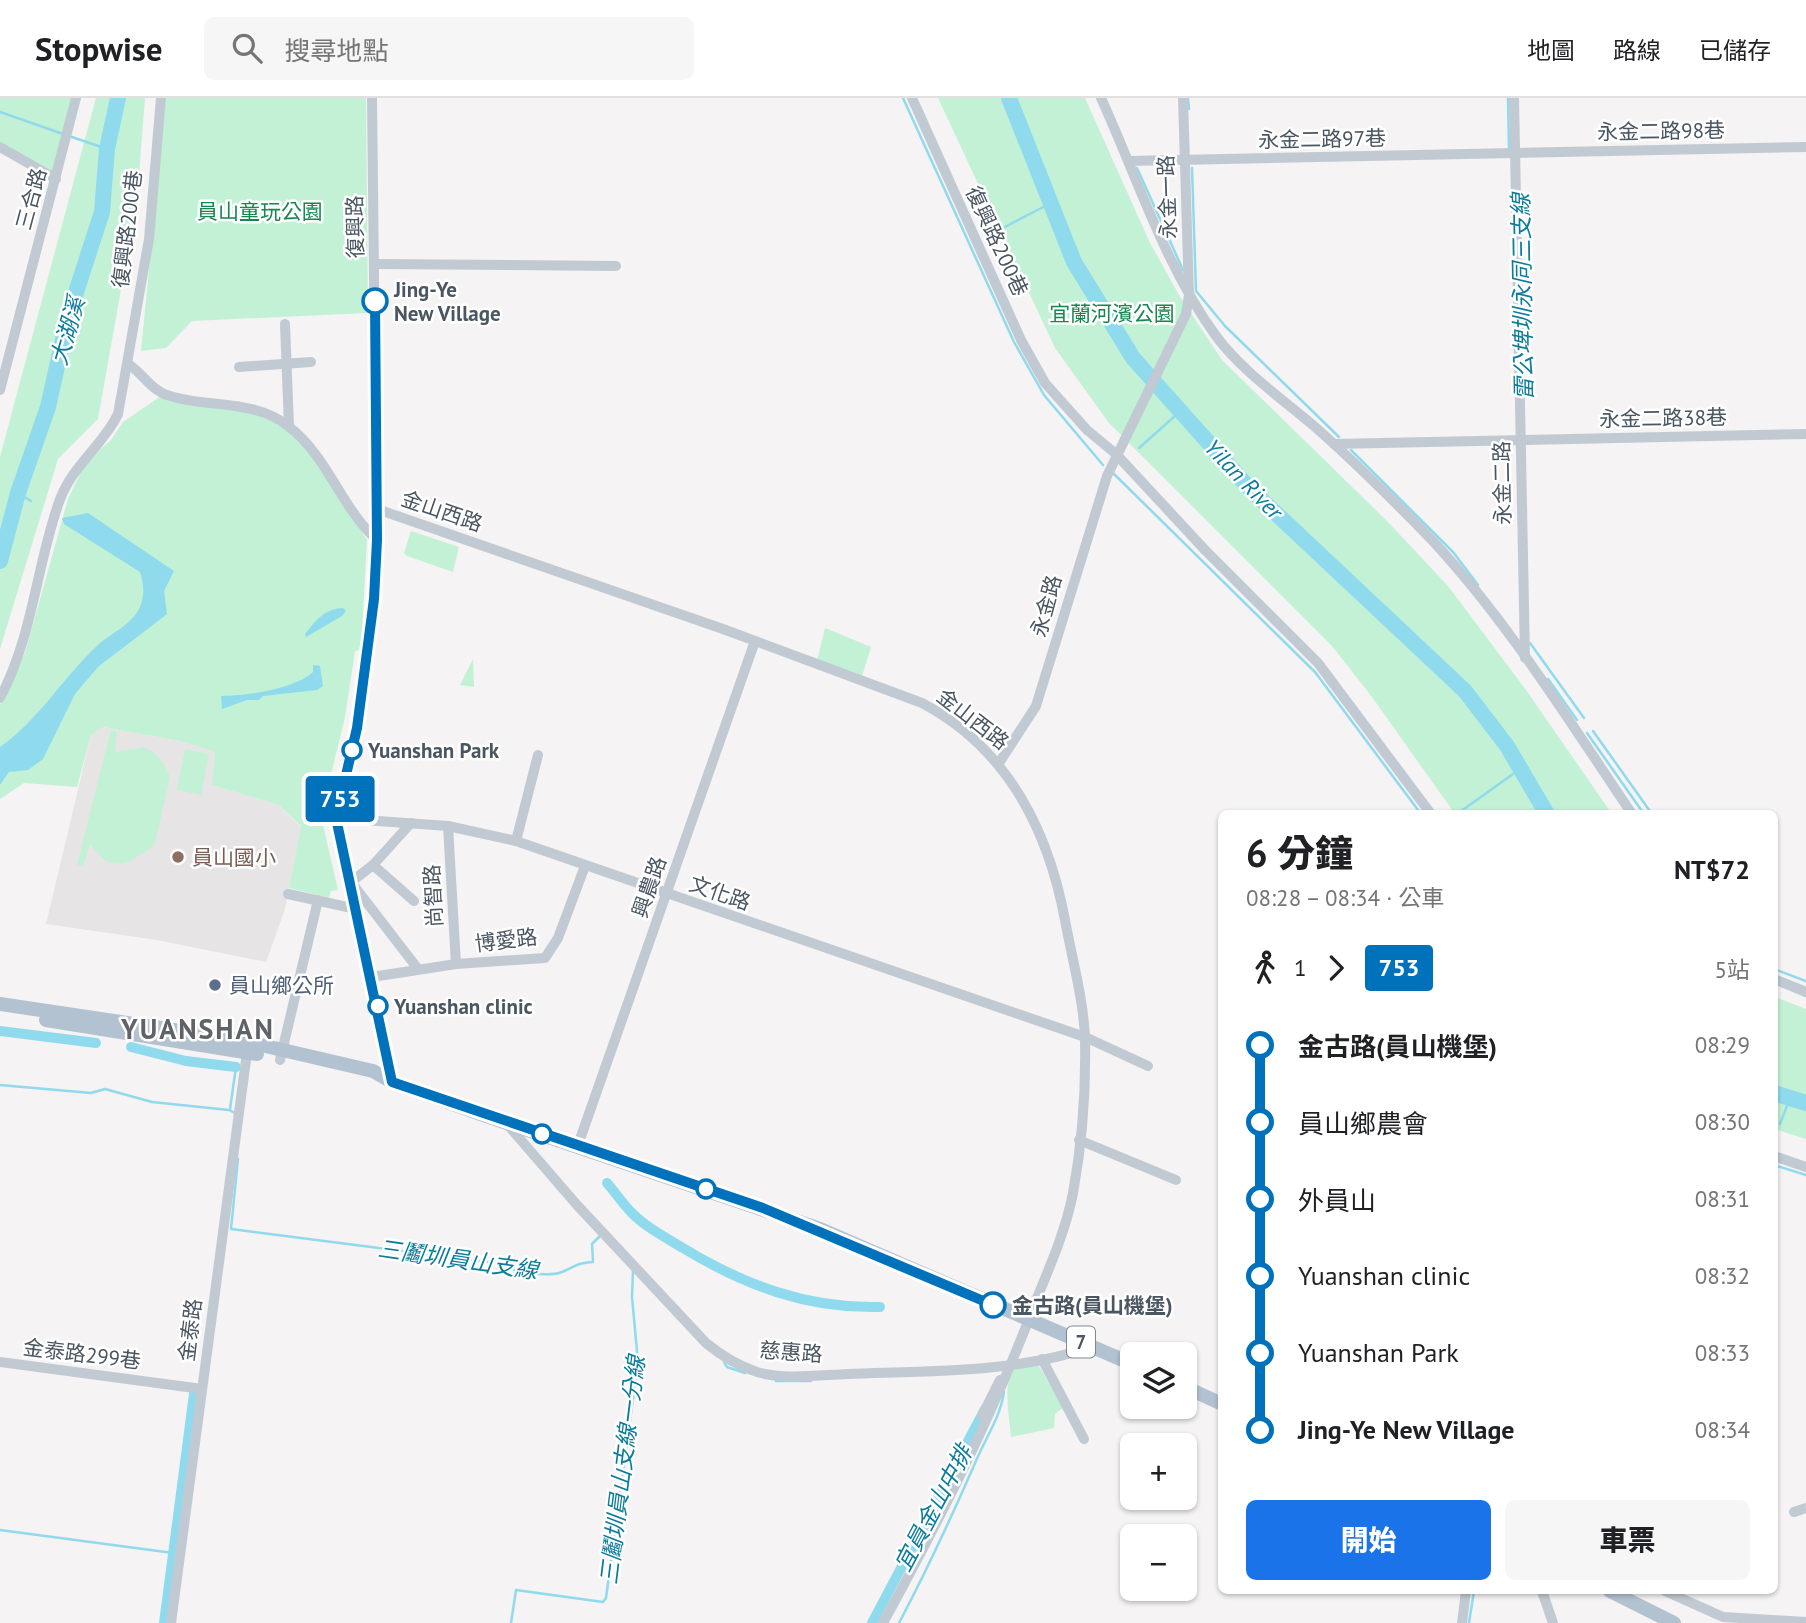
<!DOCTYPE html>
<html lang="zh-TW">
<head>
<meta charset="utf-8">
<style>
  :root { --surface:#fff; --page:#f6f6f6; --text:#202124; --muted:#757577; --line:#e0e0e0; --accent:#1a73e8 }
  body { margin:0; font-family:"PT Sans","Noto Sans TC",sans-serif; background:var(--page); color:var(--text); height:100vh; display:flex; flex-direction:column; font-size:26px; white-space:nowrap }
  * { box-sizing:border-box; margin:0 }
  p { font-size:23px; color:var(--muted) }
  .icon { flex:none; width:38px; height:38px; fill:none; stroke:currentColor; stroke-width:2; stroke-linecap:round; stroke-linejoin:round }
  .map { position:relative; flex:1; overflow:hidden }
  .drawer { position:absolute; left:1218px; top:712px; width:560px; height:784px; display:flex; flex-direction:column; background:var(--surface); border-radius:10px; box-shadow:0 2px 5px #0004 }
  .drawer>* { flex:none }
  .badge { padding:0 14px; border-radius:5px; font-size:24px; line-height:46px }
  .fabs { position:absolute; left:1120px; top:1244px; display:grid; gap:14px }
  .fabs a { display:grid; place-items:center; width:77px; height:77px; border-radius:10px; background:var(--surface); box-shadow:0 2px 5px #0004; font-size:35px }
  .map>.badge { position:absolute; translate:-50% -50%; box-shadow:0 0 0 4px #fff }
  .legs { display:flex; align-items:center; gap:10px; height:77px; padding:0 28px; font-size:23px }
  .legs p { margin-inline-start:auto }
  .head { display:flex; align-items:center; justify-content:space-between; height:119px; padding:0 28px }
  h1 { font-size:38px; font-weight:800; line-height:52px }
  .primary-button { display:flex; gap:14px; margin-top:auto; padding:14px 28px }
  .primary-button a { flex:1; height:80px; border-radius:10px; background:var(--accent); color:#fff; font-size:28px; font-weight:800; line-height:80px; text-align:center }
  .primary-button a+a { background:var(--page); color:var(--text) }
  ul { padding:0 28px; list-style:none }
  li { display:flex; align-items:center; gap:24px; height:77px; font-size:26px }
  li i { display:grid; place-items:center; width:10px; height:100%; margin:0 9px; background:currentColor }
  li i::after { content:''; width:18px; height:18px; margin:-9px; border:5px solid; border-radius:50%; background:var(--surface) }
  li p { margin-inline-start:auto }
  li:first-child i { background:linear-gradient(#0000 50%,currentColor 0) }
  li:last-child i { background:linear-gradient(currentColor 50%,#0000 0) }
  header { display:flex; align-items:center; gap:42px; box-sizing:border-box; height:98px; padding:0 35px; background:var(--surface); border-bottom:2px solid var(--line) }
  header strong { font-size:33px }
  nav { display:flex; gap:38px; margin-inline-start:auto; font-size:24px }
  .search { width:490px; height:63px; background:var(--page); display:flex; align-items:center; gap:18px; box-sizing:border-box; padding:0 24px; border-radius:10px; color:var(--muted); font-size:26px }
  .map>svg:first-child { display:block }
  .education { fill:#e6e4e5 }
  .green { fill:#c3f1d5 }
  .water { fill:#90daee }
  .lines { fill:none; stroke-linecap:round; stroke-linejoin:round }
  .stream { stroke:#90daee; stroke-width:2.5 }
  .canal { stroke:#90daee; stroke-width:10 }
  .river { stroke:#90daee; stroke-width:16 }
  .minor { stroke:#c1cad2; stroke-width:10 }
  .major { stroke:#b3c2d1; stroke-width:14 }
  .line-1-casing { stroke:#fff; stroke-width:16 }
  .line-1 { stroke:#0072bc; stroke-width:10 }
  .stop-1-dot { fill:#fff; stroke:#0072bc; stroke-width:3.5 }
  .education-dot { fill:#8d6e63; stroke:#fff; stroke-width:2.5 }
  .service-dot { fill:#5c6f8a; stroke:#fff; stroke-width:2.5 }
  .labels { text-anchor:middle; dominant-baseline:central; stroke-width:5; stroke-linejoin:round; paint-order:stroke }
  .shield { fill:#fff; stroke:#808990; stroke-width:2 }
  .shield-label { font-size:19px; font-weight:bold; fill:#4a5661 }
  .street-label { font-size:21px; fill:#4a5661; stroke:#fff }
  .park-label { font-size:21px; fill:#17864f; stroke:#fff }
  .stop-label { font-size:21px; font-weight:bold; fill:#4a5661; stroke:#fff; text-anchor:start }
  .education-label { font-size:21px; fill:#785e54; stroke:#fff; text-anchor:start }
  .service-label { font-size:21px; fill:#4e5e75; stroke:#fff; text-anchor:start }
  .water-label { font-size:23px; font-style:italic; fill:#0c7c9b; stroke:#fff }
  .district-label { font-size:28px; font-weight:bold; letter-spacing:2px; fill:#5f6368; stroke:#fff }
</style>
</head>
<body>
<header>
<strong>Stopwise</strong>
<div class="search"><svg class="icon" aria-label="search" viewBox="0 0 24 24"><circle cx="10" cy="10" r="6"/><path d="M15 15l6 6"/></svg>搜尋地點</div>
<nav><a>地圖</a><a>路線</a><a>已儲存</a></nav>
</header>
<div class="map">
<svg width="1806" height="1525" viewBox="0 0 1806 1525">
  <rect width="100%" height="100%" fill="#f5f3f3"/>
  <path class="education" d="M103,629L180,643L216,654L212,687L279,707L301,729L285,811L266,864L157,842L46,826L91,637Z"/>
  <g class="green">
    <path d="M0,0H72L55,80L0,46Z"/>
    <path d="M96,0H145L137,101L98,321L58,361L0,551V359Z"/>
    <path d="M166,0H366L368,215L192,223L166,250L141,253Z"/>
    <path d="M938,0H1085L1150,145L1179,197L1222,262L1388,424L1448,488L1526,592L1612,716H1455L1372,599L1332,548L1109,325L1055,250Z"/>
    <path d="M161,298L258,316L288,332L315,361L367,442L361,552L355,553L345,619L324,705H318L338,792L331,793L329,800L289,790L301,728L279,707L212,687L215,654L180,643L103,629L91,637L77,689L24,685L0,701V607L25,555L68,401L85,365L111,342L123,324Z"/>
    <path d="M411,433L459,449L453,474L407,458L404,455Z"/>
    <path d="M825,530L871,549L862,578L817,563Z"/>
    <path d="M473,561L474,589L460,587Z"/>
    <path d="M111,632L117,634L115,654L144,649C158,656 164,665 170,679L155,745L149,751L129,764L117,766L104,762L90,746L83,768L77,767Z"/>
    <path d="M185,651L209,656L201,697L177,692Z"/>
    <path d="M1775,899L1806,911V1041L1775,1031Z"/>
    <path d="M1039,1268L1063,1310L1055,1316L1054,1330L1011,1339C1009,1315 1003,1291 1013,1269Z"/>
  </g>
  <g class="water">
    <path d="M88,415L174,473L164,493L167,516L98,569L75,596L43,661L28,672L9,674L0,687V649C39,622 63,579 98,547C111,535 130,528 139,511C145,499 144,486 140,474L64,426L62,420Z"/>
    <path d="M343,510L346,513L342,518L306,539L305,536C316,522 324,511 343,510Z"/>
    <path d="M313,567L320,568L323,588L317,592L263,598L259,602H247L222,611L221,598C245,598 295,591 313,574Z"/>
  </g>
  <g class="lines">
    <g class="stream">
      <path d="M903,0L1014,244L1044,297L1103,367"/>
      <path d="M1188,0L1189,11"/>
      <path d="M1508,0L1509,51"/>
      <path d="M0,14L63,36"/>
      <path d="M69,38L107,51"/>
      <path d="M1137,70L1183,172"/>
      <path d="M1192,70L1196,193"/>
      <path d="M1001,131L1051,105"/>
      <path d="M1196,193L1225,228L1339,339"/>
      <path d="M1139,350L1175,318"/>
      <path d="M1351,352L1453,454L1478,487"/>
      <path d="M1113,375L1315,574L1421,716"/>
      <path d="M18,395L31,403"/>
      <path d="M1530,545L1584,620"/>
      <path d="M1548,581L1577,622"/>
      <path d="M1593,633L1652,716"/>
      <path d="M1587,635L1644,716"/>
      <path d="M1457,716L1520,671"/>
      <path d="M1774,871L1806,883"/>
      <path d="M0,987L91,995L105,991L152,1004L229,1012L237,1016"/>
      <path d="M230,1011L236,969"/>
      <path d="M1780,1026L1790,1000"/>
      <path d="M238,1061L231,1131L496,1165C510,1173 547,1180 562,1174C577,1168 576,1165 593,1164L592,1146L601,1137"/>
      <path d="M1774,1067L1806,1077"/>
      <path d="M724,1264L727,1269L745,1275"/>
      <path d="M776,1283H811"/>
      <path d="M0,1432L173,1455"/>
      <path d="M511,1525L516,1492L603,1504L606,1500L638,1264L632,1199L633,1172"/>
      <path d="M899,1525C927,1472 952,1418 976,1363C986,1339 1000,1320 1004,1294"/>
      <path d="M1469,1525L1474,1493"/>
    </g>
    <g class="canal">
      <path d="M0,933L96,945"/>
      <path d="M131,949L186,963L236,969"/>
      <path d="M607,1085C615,1094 622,1105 631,1114C644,1128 666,1140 683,1150C744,1187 807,1211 880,1209"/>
      <path d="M164,1525L194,1296"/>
      <path d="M872,1525L985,1311"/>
    </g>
    <g class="river">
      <path d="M1009,0L1074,164L1133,260L1249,390L1465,593L1507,648L1547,716"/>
      <path d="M0,463L18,395L48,309L68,219L102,114L107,51L118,0"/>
      <path d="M1774,995L1806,1005"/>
    </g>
    <g class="minor">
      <path d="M372,0L377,442L374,501L357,630L336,720L392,984"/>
      <path d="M912,0L1021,242L1045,285L1087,332L1116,356L1205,452L1318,565L1431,716"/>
      <path d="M1101,0C1137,79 1165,168 1216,238C1242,273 1281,300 1314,328C1355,364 1394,403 1432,442C1509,525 1569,623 1632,716"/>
      <path d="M1514,0L1525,560"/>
      <path d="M0,49L56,81"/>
      <path d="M1129,63L1806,49"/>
      <path d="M375,166L616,168"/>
      <path d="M285,226L289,328"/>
      <path d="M128,266C144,276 151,293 170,298C208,310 254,301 288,328C328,358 341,410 377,442"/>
      <path d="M239,269L311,264"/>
      <path d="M0,292L76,0"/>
      <path d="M1334,346L1806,336"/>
      <path d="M377,411L723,531L922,605C1007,650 1048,731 1065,822C1072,861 1084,903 1085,942C1086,992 1082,1046 1073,1095C1066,1131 1051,1166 1037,1200C995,1313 941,1419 883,1525"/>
      <path d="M0,600C33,538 36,469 59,404C72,367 102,349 118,316L149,141L161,0"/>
      <path d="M999,665L1036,608L1107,378L1186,216L1189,197L1183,0"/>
      <path d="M336,720L448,728L516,743L1085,939L1148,968"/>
      <path d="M411,725L373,767L351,784L418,871"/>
      <path d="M448,728L456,866"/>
      <path d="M516,743L538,657"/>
      <path d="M373,767L414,803"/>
      <path d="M288,796L356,811"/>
      <path d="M372,879L456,866L545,860L558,840L585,768"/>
      <path d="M1774,881L1806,894"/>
      <path d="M280,962L318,802"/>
      <path d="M507,1026L577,1107L706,1245C722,1258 738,1268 757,1274C784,1282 820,1277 848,1276C923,1273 1022,1275 1092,1248"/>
      <path d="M1079,1042L1176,1082"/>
      <path d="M578,1047L755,543"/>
      <path d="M1774,1058L1806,1069"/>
      <path d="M1042,1261L1084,1341"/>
      <path d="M0,1264L202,1291"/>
      <path d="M982,1318L1000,1282"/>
      <path d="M1794,1414L1806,1410"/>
      <path d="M1542,1493L1553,1525"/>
      <path d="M1665,1493L1723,1519L1806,1524"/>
      <path d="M171,1525L248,947"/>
      <path d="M1462,1525L1466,1493"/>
    </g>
    <g class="major">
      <path d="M0,906L235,941L373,973L392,984L483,1017L820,1131L1132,1266"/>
      <path d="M46,922L257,956"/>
      <path d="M1185,1289L1222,1306"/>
      <path d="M1610,1493L1674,1525"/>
    </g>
  </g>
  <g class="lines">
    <g class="line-1-casing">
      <path id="line-1" d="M375,203L377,442L374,501L357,630L336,720L392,984L763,1110L993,1207"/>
    </g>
    <use href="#line-1" class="line-1"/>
  </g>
  <g class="stop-1-dot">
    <circle cx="375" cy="203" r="12"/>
    <circle cx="352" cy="652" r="9"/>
    <circle cx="378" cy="908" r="9"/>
    <circle cx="542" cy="1036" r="9"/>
    <circle cx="706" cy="1091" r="9"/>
    <circle cx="993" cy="1207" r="12"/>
  </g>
  <circle class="education-dot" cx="178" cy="759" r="7"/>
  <circle class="service-dot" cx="215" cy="887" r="7"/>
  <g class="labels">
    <rect class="shield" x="1067" y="1228.5" width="28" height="31" rx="5"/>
    <g class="shield-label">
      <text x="1081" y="1244">7</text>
    </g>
    <g class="street-label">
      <text transform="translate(1661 33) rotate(-1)">永金二路98巷</text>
      <text transform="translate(1322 41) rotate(-1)">永金二路97巷</text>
      <text transform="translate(1167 99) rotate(-92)">永金一路</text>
      <text transform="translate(31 101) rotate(-75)">三合路</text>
      <text transform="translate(355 129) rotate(-91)">復興路</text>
      <text transform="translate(127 131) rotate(-83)">復興路200巷</text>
      <text transform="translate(997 143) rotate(65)">復興路200巷</text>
      <text transform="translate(1663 320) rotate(-1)">永金二路38巷</text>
      <text transform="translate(1502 385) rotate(-91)">永金二路</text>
      <text transform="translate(442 413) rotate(19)">金山西路</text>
      <text transform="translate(1046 508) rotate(-75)">永金路</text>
      <text transform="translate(973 621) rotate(38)">金山西路</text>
      <text transform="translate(649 789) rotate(-71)">興農路</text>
      <text transform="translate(720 795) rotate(19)">文化路</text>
      <text transform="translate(433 798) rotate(-93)">尚智路</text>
      <text transform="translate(506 842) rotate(-7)">博愛路</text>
      <text transform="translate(190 1232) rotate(-83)">金泰路</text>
      <text transform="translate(791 1254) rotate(4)">慈惠路</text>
      <text transform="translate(82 1256) rotate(7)">金泰路299巷</text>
    </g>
    <g class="park-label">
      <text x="260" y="113">員山童玩公園</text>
      <text x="1112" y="215">宜蘭河濱公園</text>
    </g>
    <g class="stop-label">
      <text x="394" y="191">Jing-Ye<tspan x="394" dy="24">New Village</tspan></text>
      <text x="368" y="652">Yuanshan Park</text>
      <text x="394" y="908">Yuanshan clinic</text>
      <text x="1012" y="1207">金古路(員山機堡)</text>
    </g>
    <g class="education-label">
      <text x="192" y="759">員山國小</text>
    </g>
    <g class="service-label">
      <text x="229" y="887">員山鄉公所</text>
    </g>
    <g class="water-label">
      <text transform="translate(1522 199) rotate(-91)">雷公埤圳永同三支線</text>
      <text transform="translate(67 233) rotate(-74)">大湖溪</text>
      <text transform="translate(1244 381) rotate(46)">Yilan River</text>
      <text transform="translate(458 1161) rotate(8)">三鬮圳員山支線</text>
      <text transform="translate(622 1372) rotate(-83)">三鬮圳員山支線一分線</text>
      <text transform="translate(933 1410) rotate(-62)">宜員金山中排</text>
    </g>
    <g class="district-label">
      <text x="198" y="930">YUANSHAN</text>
    </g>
  </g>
</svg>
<div class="fabs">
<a><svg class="icon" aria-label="layers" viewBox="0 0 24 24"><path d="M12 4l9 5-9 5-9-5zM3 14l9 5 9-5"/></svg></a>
<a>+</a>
<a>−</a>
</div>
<b class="badge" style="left:340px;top:701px;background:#0072bc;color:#fff">753</b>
<section class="drawer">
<div class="head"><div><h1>6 分鐘</h1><p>08:28 – 08:34 · 公車</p></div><b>NT$72</b></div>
<div class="legs"><svg class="icon" aria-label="walk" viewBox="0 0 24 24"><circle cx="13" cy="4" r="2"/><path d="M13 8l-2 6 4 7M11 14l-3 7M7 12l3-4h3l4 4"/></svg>1<svg class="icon" aria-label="forward" viewBox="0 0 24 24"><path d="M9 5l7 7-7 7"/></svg><b class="badge" style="background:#0072bc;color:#fff">753</b><p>5站</p></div>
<ul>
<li><i style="color:#0072bc"></i><b>金古路(員山機堡)</b><p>08:29</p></li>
<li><i style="color:#0072bc"></i><span>員山鄉農會</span><p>08:30</p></li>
<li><i style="color:#0072bc"></i><span>外員山</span><p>08:31</p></li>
<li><i style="color:#0072bc"></i><span>Yuanshan clinic</span><p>08:32</p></li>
<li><i style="color:#0072bc"></i><span>Yuanshan Park</span><p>08:33</p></li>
<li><i style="color:#0072bc"></i><b>Jing-Ye New Village</b><p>08:34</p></li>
</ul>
<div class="primary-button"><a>開始</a><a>車票</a></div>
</section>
</div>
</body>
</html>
